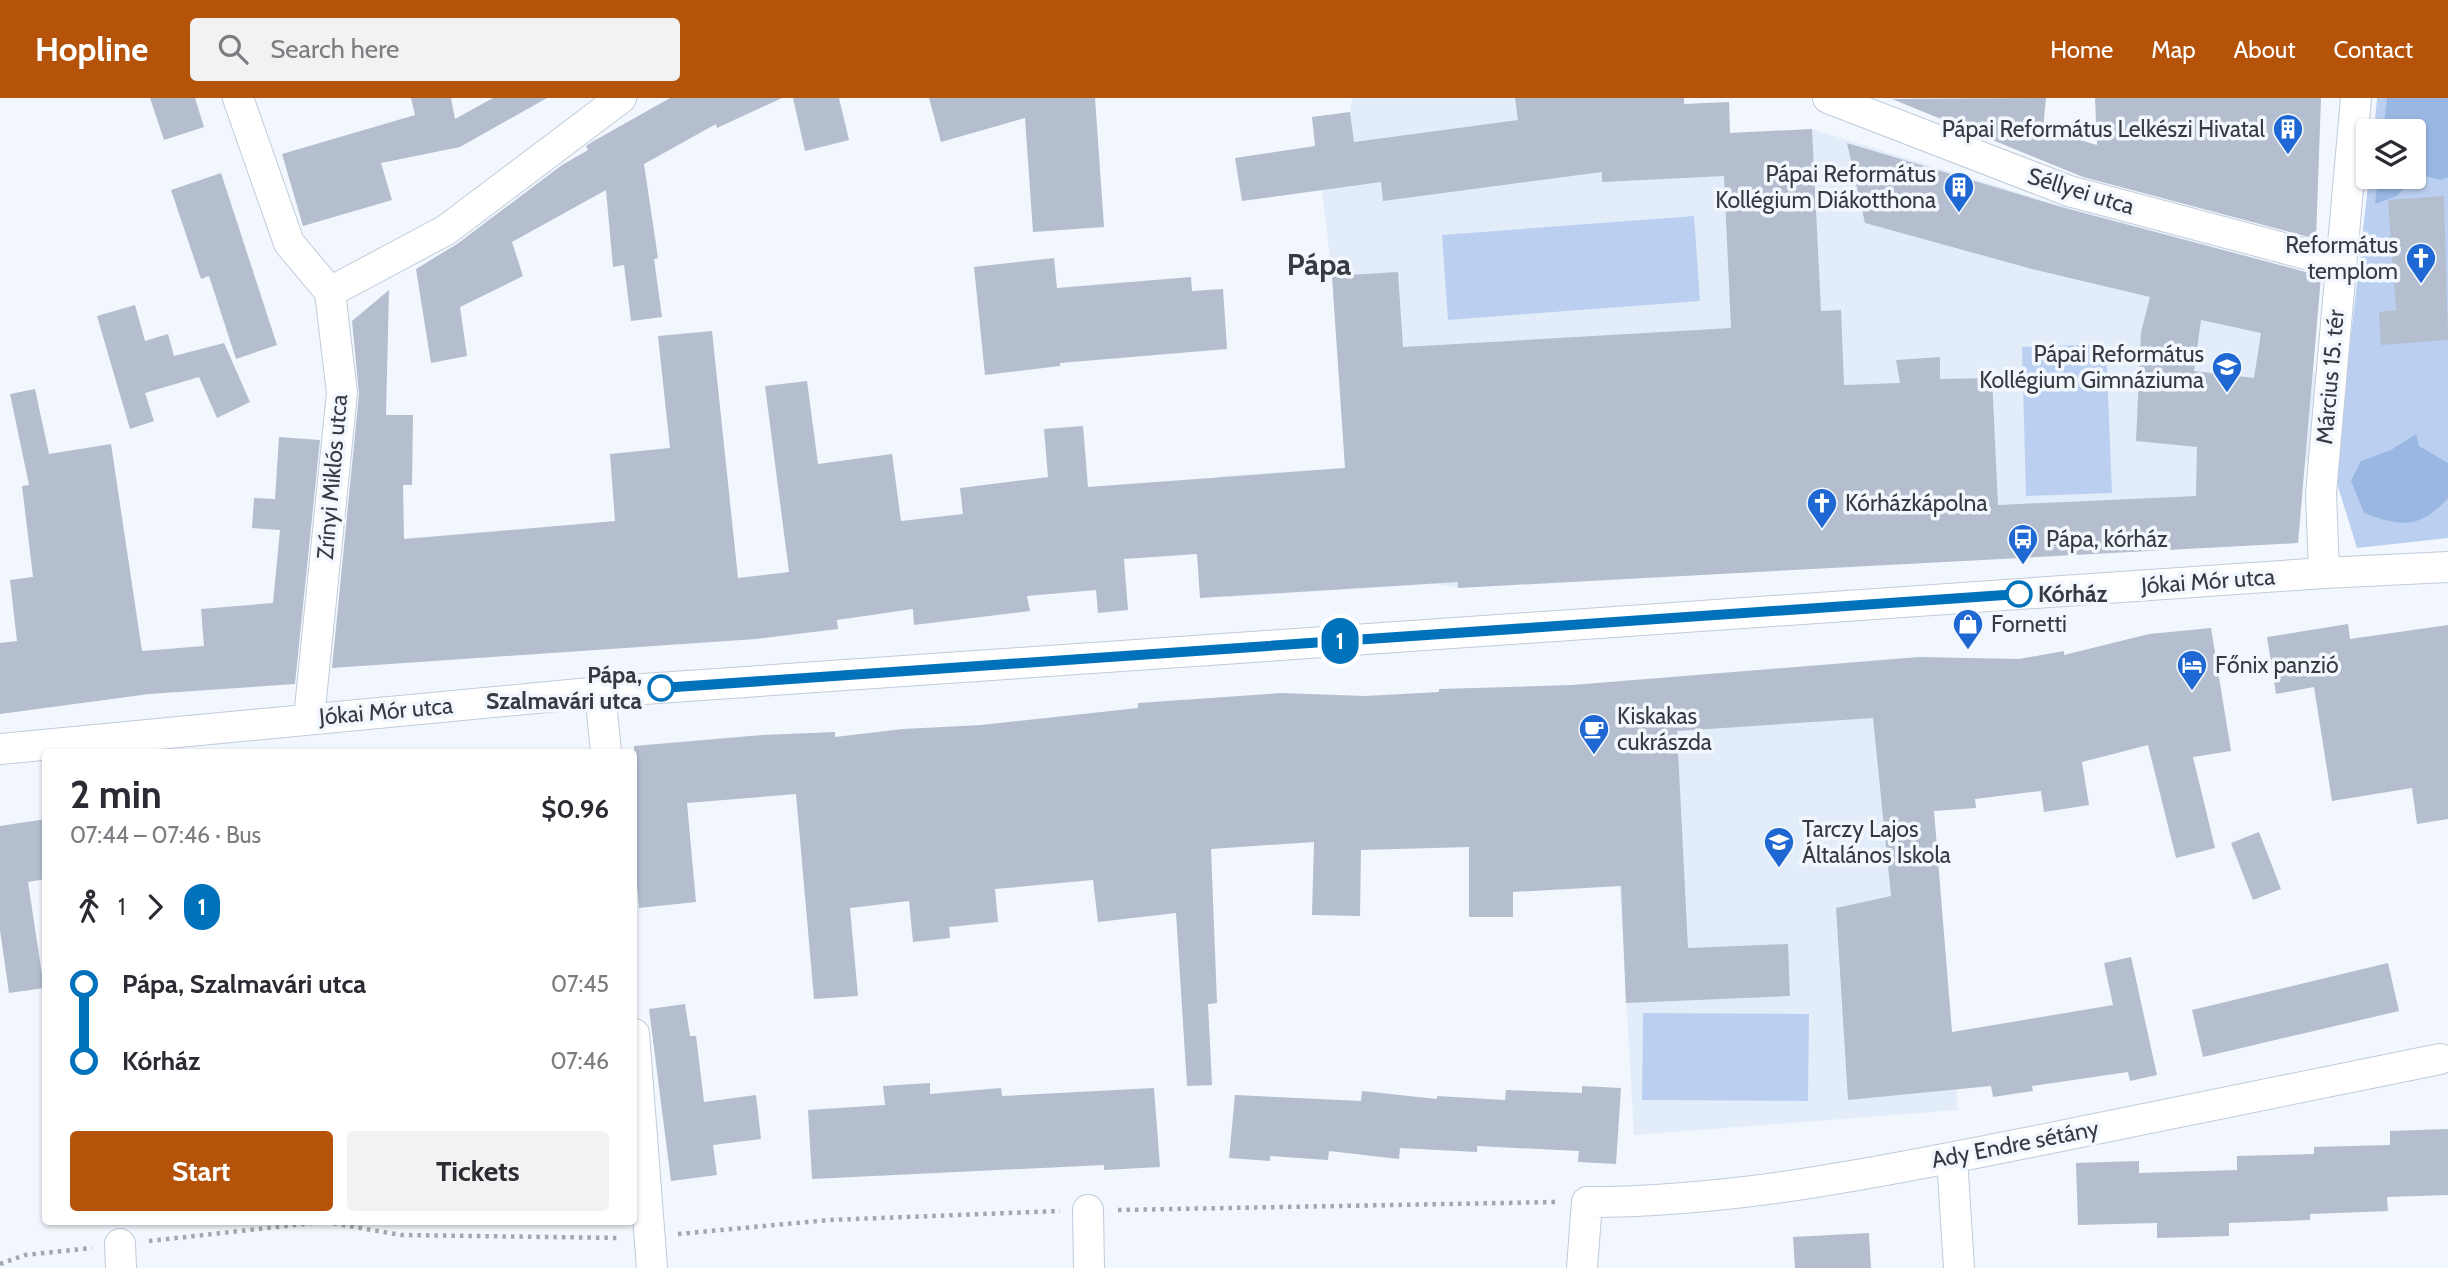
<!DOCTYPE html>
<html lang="en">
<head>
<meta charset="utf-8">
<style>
  :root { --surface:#fff; --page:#f2f2f3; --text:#2b2b33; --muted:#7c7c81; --accent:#b45309 }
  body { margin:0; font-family:Cabin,sans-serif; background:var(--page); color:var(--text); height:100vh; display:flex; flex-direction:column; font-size:26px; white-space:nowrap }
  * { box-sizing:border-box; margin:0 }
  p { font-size:23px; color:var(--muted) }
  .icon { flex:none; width:38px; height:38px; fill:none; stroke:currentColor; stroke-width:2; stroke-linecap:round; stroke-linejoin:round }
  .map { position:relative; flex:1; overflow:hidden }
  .details { position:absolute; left:42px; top:651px; width:595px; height:476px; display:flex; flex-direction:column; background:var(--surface); border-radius:7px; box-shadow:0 2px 5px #0004 }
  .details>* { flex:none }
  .badge { padding:0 14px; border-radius:23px; font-size:24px; line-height:46px }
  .buttons { position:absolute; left:2356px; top:21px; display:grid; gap:14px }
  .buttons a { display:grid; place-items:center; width:70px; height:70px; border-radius:7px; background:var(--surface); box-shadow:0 2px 5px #0004; font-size:35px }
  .map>.badge { position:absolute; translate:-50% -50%; box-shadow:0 0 0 4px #fff }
  .legs { display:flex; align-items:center; gap:10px; height:77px; padding:0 28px; font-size:23px }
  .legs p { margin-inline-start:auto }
  .head { display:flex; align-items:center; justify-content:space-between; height:119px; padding:0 28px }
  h1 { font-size:38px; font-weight:700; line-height:52px }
  .button { display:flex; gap:14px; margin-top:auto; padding:14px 28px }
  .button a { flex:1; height:80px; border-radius:7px; background:var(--accent); color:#fff; font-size:28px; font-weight:700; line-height:80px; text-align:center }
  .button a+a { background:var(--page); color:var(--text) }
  ul { padding:0 28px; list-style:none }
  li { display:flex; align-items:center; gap:24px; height:77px; font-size:26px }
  li i { display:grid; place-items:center; width:10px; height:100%; margin:0 9px; background:currentColor }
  li i::after { content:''; width:18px; height:18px; margin:-9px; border:5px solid; border-radius:50%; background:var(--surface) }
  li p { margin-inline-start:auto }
  li:first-child i { background:linear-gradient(#0000 50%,currentColor 0) }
  li:last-child i { background:linear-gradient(currentColor 50%,#0000 0) }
  header { display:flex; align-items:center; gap:42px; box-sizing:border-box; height:98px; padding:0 35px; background:var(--accent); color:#fff }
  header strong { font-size:33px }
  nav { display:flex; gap:38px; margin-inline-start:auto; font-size:24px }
  .search { width:490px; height:63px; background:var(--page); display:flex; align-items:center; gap:18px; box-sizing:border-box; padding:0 24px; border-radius:7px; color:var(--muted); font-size:26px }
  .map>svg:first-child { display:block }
  .built { fill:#e3edfa }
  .green { fill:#bbd0f1 }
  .forest { fill:#9ab7e4 }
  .building { fill:#b4bece; fill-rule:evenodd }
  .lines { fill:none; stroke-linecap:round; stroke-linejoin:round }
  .minor-casing { stroke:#c0cbdb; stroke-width:32 }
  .path { stroke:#a3a7ad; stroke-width:4.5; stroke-dasharray:3.5 5; stroke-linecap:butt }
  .minor { stroke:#fff; stroke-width:30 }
  .line-1-casing { stroke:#fff; stroke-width:16 }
  .line-1 { stroke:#0072bc; stroke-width:10 }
  .stop-1-dot { fill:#fff; stroke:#0072bc; stroke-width:3.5 }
  .labels { text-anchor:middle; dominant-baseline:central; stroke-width:7; stroke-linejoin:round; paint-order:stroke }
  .poi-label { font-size:23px; fill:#373b41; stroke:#f2f7fd; text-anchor:start }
  .street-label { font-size:23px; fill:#373b41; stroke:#f2f7fd }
  .stop-label { font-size:23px; font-weight:bold; fill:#373b41; stroke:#f2f7fd; text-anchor:start }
  .district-label { font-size:30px; font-weight:bold; fill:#373b41; stroke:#f2f7fd }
</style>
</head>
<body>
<header>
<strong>Hopline</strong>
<div class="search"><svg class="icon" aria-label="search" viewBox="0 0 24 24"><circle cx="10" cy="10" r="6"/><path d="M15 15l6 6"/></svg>Search here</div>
<nav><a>Home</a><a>Map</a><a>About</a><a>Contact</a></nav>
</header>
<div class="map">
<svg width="2448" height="1170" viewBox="0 0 2448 1170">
  <rect width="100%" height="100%" fill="#f2f7fd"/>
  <g class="built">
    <path d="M1352,0H1684L1685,6L1729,4L1730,35L1812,31L2058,107L2321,178L2313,275L2318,276L2310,364H2305L2298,445L1458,490L1435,486L1227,499L1220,378L1346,370L1332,178L1322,92L1359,86L1350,14Z"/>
    <path d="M1919,559L1958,1012L1634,1037L1608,585Z"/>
  </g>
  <g class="green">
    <path d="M2377,0H2448V440L2357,450L2335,379L2369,79H2413V33H2374Z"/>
    <path d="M1694,118L1700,203L1448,222L1442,137Z"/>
    <path d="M2106,246L2112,395L2026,398L2022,249Z"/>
    <path d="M1643,915L1809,916L1808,1003L1642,1002Z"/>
  </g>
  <g class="forest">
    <path d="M2387,0H2448V79L2441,82L2416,76L2397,98L2375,106L2378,79H2413V33H2383Z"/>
    <path d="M2416,336L2419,348L2448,365V400C2420,431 2402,429 2364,415L2351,383L2361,363L2391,352Z"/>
  </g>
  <g class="building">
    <path d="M150,0H195L204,29L164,42Z"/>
    <path d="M411,0H451L455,21L493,0H547L460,49L381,65L392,102L303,128L282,56L415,17Z"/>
    <path d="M670,0H782L717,30L716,26L644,66L658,160L654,161L662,219L631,223L624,167L613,169L606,92L512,144L523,178L460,209L467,258L431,265L416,171L457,146L562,67L588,52L586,48L592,44Z"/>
    <path d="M793,0H839L849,42L805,53Z"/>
    <path d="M929,0H1095L1104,129L1033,134L1025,20L941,44Z"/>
    <path d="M1515,0H1684V6L1729,4L1730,35L1812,31L1821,213L1841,212L1844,287L1900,285L1896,262L1940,259V281L1992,280L1998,407L2196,398L2197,349L2136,343L2141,234L2150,199L2032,171L1865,125L1847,45L2065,110L2321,178L2298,445L1458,490V484L1200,500L1197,456L1124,461L1128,512L1098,515L1096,492L1027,498L1030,513L914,527L913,511L837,522L838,531L756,541L332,570L359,296L352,223L389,192L386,317H413L412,387H403L404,441L615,423L610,356L670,350L658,238L712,233L738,480L789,474L765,288L807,283L818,366L892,356L901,423L963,416L960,390L1048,379L1044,331L1083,328L1088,389L1345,370L1332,178L1398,174L1403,249L1731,230L1724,78L1602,84V74L1383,103L1381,84L1242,103L1235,60L1315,48L1312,19L1350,14L1354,44L1518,22ZM2201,222L2261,235L2254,280L2194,273Z"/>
    <path d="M2046,0L2043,31L2097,47L2095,0H2321L2316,141L2083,79L1892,1Z"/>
    <path d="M221,75L277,247L236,261L209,178L201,181L171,92Z"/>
    <path d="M2444,98L2448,242L2381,247L2379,214L2396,212L2388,102Z"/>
    <path d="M1054,160L1057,190L1191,179L1192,193L1223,191L1227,251L1060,265V268L985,277L974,169Z"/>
    <path d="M135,207L145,243L168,236L174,258L224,245L250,304L217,320L199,279L145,295L154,323L130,331L97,218Z"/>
    <path d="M35,291L49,356L111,346L142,553L204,548L201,511L273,505L280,432L252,430L254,400L275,401L279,339L320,342L295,586L149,596L0,616V545L17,543L10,482L33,479L22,388L29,387L10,296Z"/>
    <path d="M2348,526L2350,541L2448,527V721L2417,726L2412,690L2332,703L2314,589L2276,596L2267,539Z"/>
    <path d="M2211,530L2231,653L2193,659L2215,750L2176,760L2148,647L2082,664L2089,707L2044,714L2041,693L1975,701L1976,710L1934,713L1952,934L2113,907L2104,865L2131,859L2157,977L2130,983L2128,974L2032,988L2033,993L1993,999L1991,988L1848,1002L1836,810L1891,798L1873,620L1677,633L1688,850L1788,846L1790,898L1626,905L1621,788L1513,794V819H1469V749L1361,752L1360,818L1312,817L1314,744L1211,751L1217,905L1208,906L1212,987L1187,988L1176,815L1098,824L1093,782L995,791L998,824L949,829L950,840L913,844L909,803L850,810L858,898L814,901L796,696L687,705L696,804L639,810L634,752V648L762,637L835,634V639L903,631L981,627L1138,610V605L1281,595L1365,598L1439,594V591L1572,587L1919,559L2019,561L2064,553V557L2149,536Z"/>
    <path d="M46,721V781L28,784L44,890L9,895L0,832V728Z"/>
    <path d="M2259,734L2281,791L2253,802L2231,745Z"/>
    <path d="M2388,865L2399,913L2203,959L2192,912Z"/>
    <path d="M685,906L690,938H696L704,1004L756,997L761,1041L713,1047L717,1077L671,1083L649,911Z"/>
    <path d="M930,985V996L1001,990L1002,998L1154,990L1160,1069L1104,1072V1067L812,1081L808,1012L885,1007L883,988Z"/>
    <path d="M1582,988L1621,990L1616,1066L1578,1064L1579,1053L1477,1048V1054L1400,1050L1399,1061L1329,1053L1328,1062L1270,1058V1063L1229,1060L1235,997L1361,1003L1362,993L1437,1001V998L1505,1002L1506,992L1582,995Z"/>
    <path d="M2448,1031V1097L2387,1099L2388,1113L2310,1116V1122L2229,1125V1138L2157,1140V1125L2078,1127L2076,1065L2139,1063V1075L2237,1072V1058L2314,1056V1049L2390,1047V1033Z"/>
    <path d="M1869,1135L1871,1170H1795L1793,1139Z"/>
  </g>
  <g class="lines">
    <g class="minor-casing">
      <g id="minor">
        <path d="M238,0L289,145L330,194"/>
        <path d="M1828,0L2069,93L2340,165"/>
        <path d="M2324,475L2321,395L2356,0"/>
        <path d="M600,594L606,654"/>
        <path d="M309,620L342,295L330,194L446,132L621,0"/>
        <path d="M0,651L600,594L2324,475L2448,469"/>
        <path d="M634,936L652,1170"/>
        <path d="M1952,1060L1959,1170"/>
        <path d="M1088,1112L1089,1170"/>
        <path d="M120,1146L121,1170"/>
        <path d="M1582,1170L1587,1104C1736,1104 1885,1073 2031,1044C2168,1016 2304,988 2440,961"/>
      </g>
    </g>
    <g class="path">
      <path d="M1118,1112L1557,1104"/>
      <path d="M325,1124L401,1137L620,1140"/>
      <path d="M678,1136L829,1122L1060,1113"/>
      <path d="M149,1143L322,1124"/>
      <path d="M0,1166L25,1157L92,1150"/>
    </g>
    <use href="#minor" class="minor"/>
  </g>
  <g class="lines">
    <g class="line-1-casing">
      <path id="line-1" d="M661,590L2019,496"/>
    </g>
    <use href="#line-1" class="line-1"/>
  </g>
  <defs>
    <g id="building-pin" transform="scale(1.575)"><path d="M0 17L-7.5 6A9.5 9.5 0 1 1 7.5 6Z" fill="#1f68d3" stroke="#f2f7fd"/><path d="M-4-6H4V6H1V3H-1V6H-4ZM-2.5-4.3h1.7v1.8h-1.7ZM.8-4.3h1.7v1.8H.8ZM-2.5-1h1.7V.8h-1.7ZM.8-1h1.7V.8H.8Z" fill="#fff"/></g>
    <g id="church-pin" transform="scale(1.575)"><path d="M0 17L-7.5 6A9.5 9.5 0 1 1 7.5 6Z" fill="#1f68d3" stroke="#f2f7fd"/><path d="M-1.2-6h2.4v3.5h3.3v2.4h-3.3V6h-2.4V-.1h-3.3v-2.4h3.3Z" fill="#fff"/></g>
    <g id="school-pin" transform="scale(1.575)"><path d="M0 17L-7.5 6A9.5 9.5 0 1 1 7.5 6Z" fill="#1f68d3" stroke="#f2f7fd"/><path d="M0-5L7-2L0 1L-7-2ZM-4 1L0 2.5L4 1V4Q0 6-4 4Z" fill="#fff"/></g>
    <g id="bus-pin" transform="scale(1.575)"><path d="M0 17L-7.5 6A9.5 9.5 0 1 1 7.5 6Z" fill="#1f68d3" stroke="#f2f7fd"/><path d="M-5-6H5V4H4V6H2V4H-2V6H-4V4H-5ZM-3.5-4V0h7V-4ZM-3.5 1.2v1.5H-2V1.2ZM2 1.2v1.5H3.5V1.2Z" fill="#fff"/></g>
    <g id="shop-pin" transform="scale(1.575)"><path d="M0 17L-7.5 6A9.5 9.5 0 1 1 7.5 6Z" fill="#1f68d3" stroke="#f2f7fd"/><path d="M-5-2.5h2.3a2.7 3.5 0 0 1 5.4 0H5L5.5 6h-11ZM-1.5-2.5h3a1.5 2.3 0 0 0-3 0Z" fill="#fff"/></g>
    <g id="hotel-pin" transform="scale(1.575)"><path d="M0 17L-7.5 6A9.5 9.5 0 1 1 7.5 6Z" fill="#1f68d3" stroke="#f2f7fd"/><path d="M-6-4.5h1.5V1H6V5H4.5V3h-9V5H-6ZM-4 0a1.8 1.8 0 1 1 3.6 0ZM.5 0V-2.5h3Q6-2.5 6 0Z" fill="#fff"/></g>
    <g id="cafe-pin" transform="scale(1.575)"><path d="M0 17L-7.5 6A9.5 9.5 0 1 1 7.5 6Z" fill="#1f68d3" stroke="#f2f7fd"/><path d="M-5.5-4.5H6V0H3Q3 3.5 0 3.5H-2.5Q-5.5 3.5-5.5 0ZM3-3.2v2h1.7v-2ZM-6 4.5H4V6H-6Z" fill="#fff"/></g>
  </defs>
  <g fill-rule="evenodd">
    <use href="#building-pin" x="2288" y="31"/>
    <use href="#building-pin" x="1959" y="89"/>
    <use href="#church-pin" x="2421" y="160"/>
    <use href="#school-pin" x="2227" y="269"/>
    <use href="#church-pin" x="1822" y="405"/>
    <use href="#bus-pin" x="2023" y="441"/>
    <use href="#shop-pin" x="1968" y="526"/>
    <use href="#hotel-pin" x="2192" y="567"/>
    <use href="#cafe-pin" x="1594" y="631"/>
    <use href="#school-pin" x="1779" y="744"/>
  </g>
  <g class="stop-1-dot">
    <circle cx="2019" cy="496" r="12"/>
    <circle cx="661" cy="590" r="12"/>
  </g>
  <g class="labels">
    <g class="poi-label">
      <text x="2265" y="31" text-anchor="end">Pápai Református Lelkészi Hivatal</text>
      <text x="1936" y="76" text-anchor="end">Pápai Református<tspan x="1936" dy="26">Kollégium Diákotthona</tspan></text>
      <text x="2398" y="147" text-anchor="end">Református<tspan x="2398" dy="26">templom</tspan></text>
      <text x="2204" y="256" text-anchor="end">Pápai Református<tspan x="2204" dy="26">Kollégium Gimnáziuma</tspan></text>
      <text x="1845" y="405">Kórházkápolna</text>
      <text x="2046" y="441">Pápa, kórház</text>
      <text x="1991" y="526">Fornetti</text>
      <text x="2215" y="567">Főnix panzió</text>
      <text x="1617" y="618">Kiskakas<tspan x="1617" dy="26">cukrászda</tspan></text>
      <text x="1802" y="731">Tarczy Lajos<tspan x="1802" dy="26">Általános Iskola</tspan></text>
    </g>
    <g class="street-label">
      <text transform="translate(2081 93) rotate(17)">Séllyei utca</text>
      <text transform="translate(2330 279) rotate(-85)">Március 15. tér</text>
      <text transform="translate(332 379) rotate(-85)">Zrínyi Miklós utca</text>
      <text transform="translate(2208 483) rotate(-4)">Jókai Mór utca</text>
      <text transform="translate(386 613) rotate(-5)">Jókai Mór utca</text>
      <text transform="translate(2015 1046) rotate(-11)">Ady Endre sétány</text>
    </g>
    <g class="stop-label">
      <text x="2038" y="496">Kórház</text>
      <text x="642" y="577" text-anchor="end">Pápa,<tspan x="642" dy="26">Szalmavári utca</tspan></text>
    </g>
    <g class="district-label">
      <text x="1319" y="166">Pápa</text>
    </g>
  </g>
</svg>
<div class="buttons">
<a><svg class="icon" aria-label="layers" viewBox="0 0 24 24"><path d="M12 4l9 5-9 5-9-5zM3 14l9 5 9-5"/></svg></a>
</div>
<b class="badge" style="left:1340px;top:543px;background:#0072bc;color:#fff">1</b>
<section class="details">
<div class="head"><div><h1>2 min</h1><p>07:44 – 07:46 · Bus</p></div><b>$0.96</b></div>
<div class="legs"><svg class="icon" aria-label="walk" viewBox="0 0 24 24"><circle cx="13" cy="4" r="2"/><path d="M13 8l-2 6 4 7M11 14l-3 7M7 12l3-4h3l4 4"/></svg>1<svg class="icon" aria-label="forward" viewBox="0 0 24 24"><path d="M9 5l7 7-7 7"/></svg><b class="badge" style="background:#0072bc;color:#fff">1</b></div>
<ul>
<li><i style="color:#0072bc"></i><b>Pápa, Szalmavári utca</b><p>07:45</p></li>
<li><i style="color:#0072bc"></i><b>Kórház</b><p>07:46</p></li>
</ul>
<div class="button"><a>Start</a><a>Tickets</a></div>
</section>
</div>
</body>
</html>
